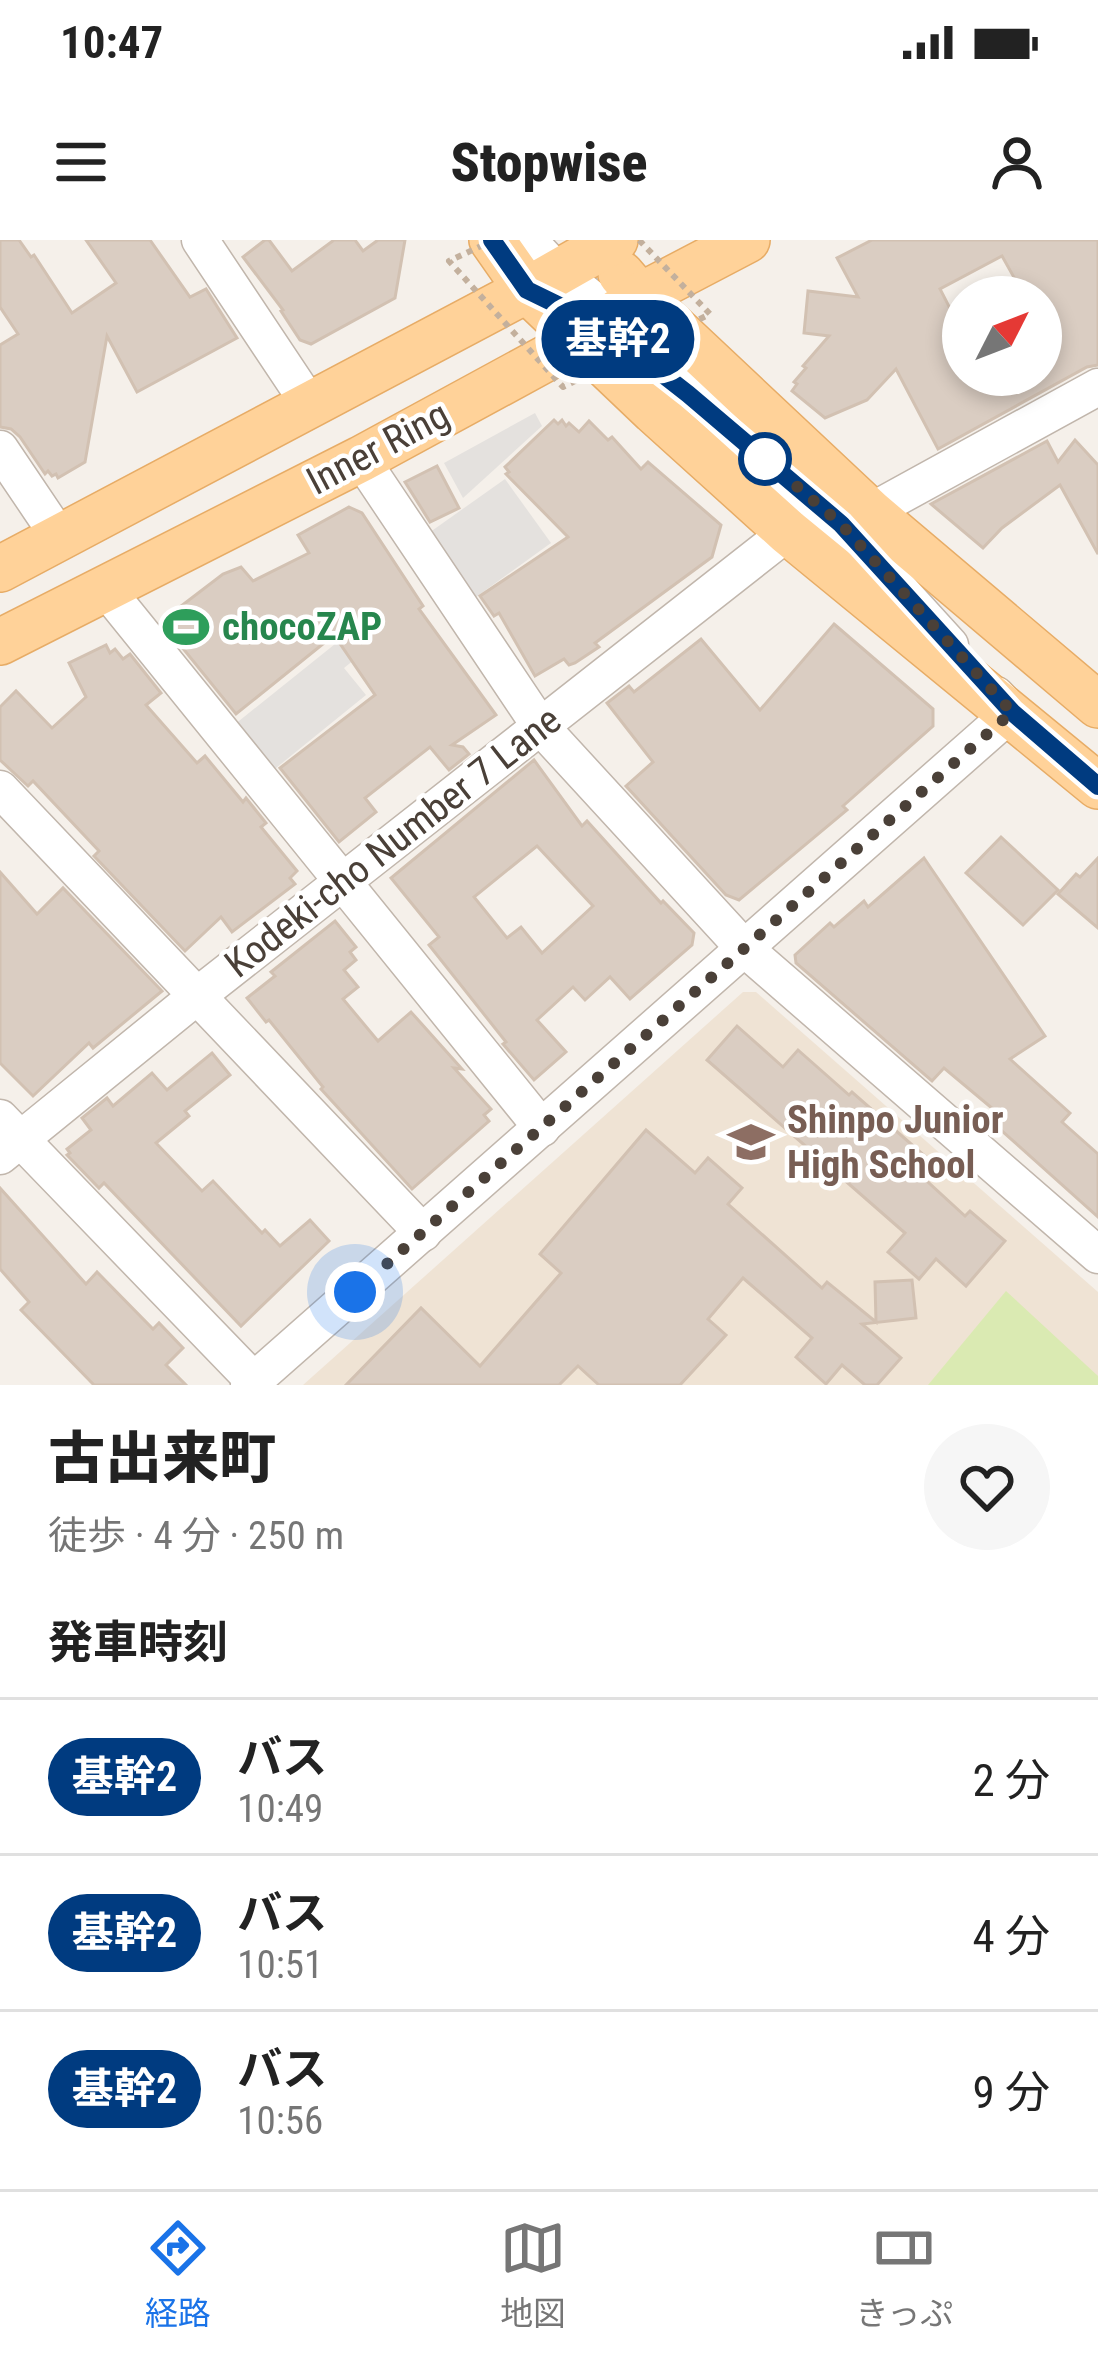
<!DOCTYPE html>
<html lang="ja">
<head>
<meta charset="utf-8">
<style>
  :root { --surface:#fff; --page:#f6f6f6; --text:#222; --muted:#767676; --line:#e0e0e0; --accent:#1a73e8 }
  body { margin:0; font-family:"Roboto Condensed","Noto Sans JP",sans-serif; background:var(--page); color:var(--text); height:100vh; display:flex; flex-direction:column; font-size:45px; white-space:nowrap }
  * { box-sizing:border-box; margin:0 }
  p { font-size:39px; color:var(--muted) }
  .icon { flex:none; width:66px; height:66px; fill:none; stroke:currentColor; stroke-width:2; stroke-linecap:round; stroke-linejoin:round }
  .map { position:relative; height:1145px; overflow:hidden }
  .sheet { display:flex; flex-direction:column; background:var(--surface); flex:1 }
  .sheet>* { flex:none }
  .badge { padding:0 24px; border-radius:39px; font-size:42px; line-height:78px }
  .needle { width:78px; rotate:48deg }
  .fabs { position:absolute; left:942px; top:36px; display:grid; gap:24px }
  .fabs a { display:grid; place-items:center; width:120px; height:120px; border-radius:50%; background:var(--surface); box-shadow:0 6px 18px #0003; font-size:60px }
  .you { position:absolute; width:60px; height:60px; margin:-30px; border:9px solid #fff; border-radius:50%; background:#1a73e8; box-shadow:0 0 0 18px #1a73e833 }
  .map>.badge { position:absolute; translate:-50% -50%; box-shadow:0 0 0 6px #fff }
  h2 { padding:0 48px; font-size:45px; line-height:108px }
  .round { display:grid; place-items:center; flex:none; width:126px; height:126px; border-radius:63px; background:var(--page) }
  .headline { display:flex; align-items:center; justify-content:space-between; height:204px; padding:0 48px }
  h1 { font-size:57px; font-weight:800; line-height:90px }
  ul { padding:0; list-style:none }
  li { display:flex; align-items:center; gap:36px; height:156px; padding:0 48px; border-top:3px solid var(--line) }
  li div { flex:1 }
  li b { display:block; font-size:45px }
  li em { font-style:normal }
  li .badge { min-width:132px; font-weight:700; text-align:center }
  .status { display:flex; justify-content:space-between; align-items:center; height:84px; padding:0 60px; background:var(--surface); direction:ltr }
  .status svg { height:33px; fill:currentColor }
  header { display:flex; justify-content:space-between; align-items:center; height:156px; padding:0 48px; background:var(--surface); font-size:54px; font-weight:800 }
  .tabs { display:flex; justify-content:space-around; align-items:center; height:168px; border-top:3px solid var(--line); background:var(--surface); font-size:33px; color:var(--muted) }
  .tabs a { display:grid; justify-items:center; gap:6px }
  .tabs .on { color:var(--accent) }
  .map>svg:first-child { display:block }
  .education { fill:#efe3d4 }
  .green { fill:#daeab2 }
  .parking { fill:#e4e1de }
  .building { fill:#dacdc2; stroke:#d2c1b2; stroke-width:3; fill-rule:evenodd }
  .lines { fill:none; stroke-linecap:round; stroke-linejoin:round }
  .minor-casing { stroke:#c1b6ac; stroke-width:39 }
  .major-casing { stroke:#e7ac66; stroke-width:48 }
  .minor { stroke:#fff; stroke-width:36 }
  .major { stroke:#ffd299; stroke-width:45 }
  .path-bridge { stroke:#c3b09d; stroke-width:6; stroke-dasharray:6 6; stroke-linecap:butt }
  .line-casing { stroke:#fff; stroke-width:27 }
  .line { stroke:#003b80; stroke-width:18 }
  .walk { stroke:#4a4038; stroke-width:12; stroke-dasharray:0 21.6 }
  .stop-dot { fill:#fff; stroke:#003b80; stroke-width:6 }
  .labels { text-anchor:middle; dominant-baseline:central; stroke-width:9; stroke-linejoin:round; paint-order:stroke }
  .street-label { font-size:39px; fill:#4a4038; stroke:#fff }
  .leisure-label { font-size:39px; font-weight:bold; fill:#27864d; stroke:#fff; text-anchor:start }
  .education-label { font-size:39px; font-weight:bold; fill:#785e54; stroke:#fff; text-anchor:start }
</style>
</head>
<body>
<div class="status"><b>10:47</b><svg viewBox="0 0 49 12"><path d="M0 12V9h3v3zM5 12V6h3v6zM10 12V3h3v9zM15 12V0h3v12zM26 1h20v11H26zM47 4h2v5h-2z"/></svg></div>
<header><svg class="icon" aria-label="menu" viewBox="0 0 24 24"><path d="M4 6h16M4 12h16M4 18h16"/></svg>Stopwise<svg class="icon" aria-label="person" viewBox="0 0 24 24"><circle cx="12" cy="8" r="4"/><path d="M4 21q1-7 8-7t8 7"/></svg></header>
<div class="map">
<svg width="1098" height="1145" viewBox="0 0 1098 1145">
  <rect width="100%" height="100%" fill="#f5f0ea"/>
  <path class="education" d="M743,752H756L1098,1052V1145H303Z"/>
  <path class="green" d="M1006,1051L1098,1136V1145H928Z"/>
  <g class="parking">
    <path d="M535,173L542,186L463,258L444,223Z"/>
    <path d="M505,239L551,303L472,360L426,295Z"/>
    <path d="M345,396L360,415L344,428L366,455L271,532L234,485Z"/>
  </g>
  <g class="building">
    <path d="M0,0H19L31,17L34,15L72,73L116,43L86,0H150L190,57L206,49L237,98L137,152L107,96L85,222L58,238L56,234L52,236L48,231L45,234L20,197L11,189L0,187V105L18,94L0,67Z"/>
    <path d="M265,0H269L292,31L334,0H355L363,11L378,0H405L395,58L311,104L300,100L281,71L283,70L243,17Z"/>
    <path d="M872,0H1098V125L1087,127L938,209L896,129L867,160L825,178L792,151L797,144L794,142L806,128L803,126L829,96L804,93L808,51L858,57L837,18ZM1002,16L1025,57H1041V135H963V124L946,93L959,86L940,49Z"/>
    <path d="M554,180L558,184L562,180L566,186L569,183L579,192L589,181L608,200L612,197L641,229L648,222L721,285L712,317L595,403L599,407L575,423L569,425L564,419L535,436L499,373L494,376L480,356L568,297L506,234L509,232L505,227Z"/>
    <path d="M1075,200L1098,225V314L1060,245L1002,288L983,308L931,264L1047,201L1058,222Z"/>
    <path d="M437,226L459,268L430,282L405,242Z"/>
    <path d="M349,267L362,273L423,366L419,369L496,475L452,505L463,507L469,514L449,530L430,507L365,558L376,572L339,602L280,528L375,455L334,395L236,474L164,385L174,377L172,373L223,334L241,327L253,341L309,313L298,295Z"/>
    <path d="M834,384L933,469V486L843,566L847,570L739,660L726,655L626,546L653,522L607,463L629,446L634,452L701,399L760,470Z"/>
    <path d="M106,405L110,413L115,409L123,419L130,414L161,453L146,465L197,523L205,516L243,562L246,558L266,583L261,587L297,631L290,638L295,644L232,692L221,677L185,711L94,616L99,611L33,541L28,546L0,520V467L16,451L52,488L86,457L69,423Z"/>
    <path d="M534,520L582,586L587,581L661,663L663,661L694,693L692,705L630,759L610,737L585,760L573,747L537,780L566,812L534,840L503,804L506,802L429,705L439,697L391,638ZM537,606L593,666L542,713L521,687L507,698L474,657Z"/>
    <path d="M1001,597L1058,650L1023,685L966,633Z"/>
    <path d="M924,618L1045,796L1010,819L1070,873L1062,882L1098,914V977L992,882L999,874L944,828L932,841L796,723L795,715L830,683L834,687L864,661L868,667Z"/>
    <path d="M1098,618V688L1058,654L1076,634L1080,637Z"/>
    <path d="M0,632L37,674L63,648L162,751L93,808L89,803L33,856L0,823Z"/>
    <path d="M335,681L356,707L350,712L356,720L344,730L358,747L343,759L378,801L411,772L462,829L454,828L491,869L484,875L489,881L412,949L321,849L323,847L269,780L266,782L247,758L275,736L271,732Z"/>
    <path d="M737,786L783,827L798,810L849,855L852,852L927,918L916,931L965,976L970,971L1005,1001L966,1046L936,1019L919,1039L888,1012L905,993L707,820Z"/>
    <path d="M212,813L230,835L185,871L189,876L156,903L202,951L213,941L262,993L265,990L280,1006L310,980L329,1001L241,1086L104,943L99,948L67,915L70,913L67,909L91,890L82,878L107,858L113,866L152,833L167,850Z"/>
    <path d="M646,890L695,933L708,918L742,948L728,964L822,1048L827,1042L876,1082L875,1042L912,1040L916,1078L862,1084L901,1118L877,1145H865L842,1125L826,1144L796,1117L812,1098L743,1038L708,1079L726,1095L680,1145H599L578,1126L559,1145H346L421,1068L480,1126L561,1033L540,1014Z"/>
    <path d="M0,948L86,1044L97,1032L153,1089L159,1083L183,1108L166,1125L186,1145H94L21,1070L29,1062L0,1029Z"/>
  </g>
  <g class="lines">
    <g class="minor-casing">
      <g id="minor">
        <path d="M200,0L310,165"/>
        <path d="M528,0L558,32L621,82"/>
        <path d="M581,76L601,86L688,154L840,284L950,405"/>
        <path d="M0,209L60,298"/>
        <path d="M361,219L540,486L745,709L1098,1015"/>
        <path d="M851,257L870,272L1098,147"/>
        <path d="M105,348L542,888"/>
        <path d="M0,549L423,993"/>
        <path d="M0,878L258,1145"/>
        <path d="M0,916L197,756L788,292"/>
        <path d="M249,1145L1012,472L996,455"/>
      </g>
    </g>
    <g class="major-casing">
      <g id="major">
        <path d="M492,0L527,50L654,171L788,292L1098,546"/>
        <path d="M621,34L640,56L870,272L1098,465"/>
        <path d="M0,329L527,50L615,0"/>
        <path d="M0,402L361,219L578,101L640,56L747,0"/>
      </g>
    </g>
    <use href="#minor" class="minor"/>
    <use href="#major" class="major"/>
    <path class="path-bridge" d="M494,0L449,21L563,147L710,74L639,0"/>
  </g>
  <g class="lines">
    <g class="line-casing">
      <path id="line" d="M492,0L527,50L601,86L688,154L841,284L1012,472L1098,546"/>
    </g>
    <use href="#line" class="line"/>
    <path class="walk" d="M355,1052L1012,472L841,284L765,219"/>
  </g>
  <defs>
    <g id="stadium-bare" transform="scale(3.6)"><path d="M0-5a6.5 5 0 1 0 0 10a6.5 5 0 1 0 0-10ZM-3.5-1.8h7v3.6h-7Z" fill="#2e9e5b" stroke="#fff" stroke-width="2.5" paint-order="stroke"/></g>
    <g id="school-bare" transform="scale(3.6)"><path d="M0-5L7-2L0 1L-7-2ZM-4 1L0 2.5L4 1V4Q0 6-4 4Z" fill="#8d6e63" stroke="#fff" stroke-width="2.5" paint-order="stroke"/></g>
  </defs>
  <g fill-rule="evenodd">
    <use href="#stadium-bare" x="186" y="387"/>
    <use href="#school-bare" x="751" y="902"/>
  </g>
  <circle class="stop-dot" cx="765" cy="219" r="24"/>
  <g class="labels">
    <g class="street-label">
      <text transform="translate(378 208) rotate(-28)">Inner Ring</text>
      <text transform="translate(393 602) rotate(-38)">Kodeki-cho Number 7 Lane</text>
    </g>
    <g class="leisure-label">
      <text x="222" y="387">chocoZAP</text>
    </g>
    <g class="education-label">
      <text x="787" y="880">Shinpo Junior<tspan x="787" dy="45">High School</tspan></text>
    </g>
  </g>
</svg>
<div class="fabs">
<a><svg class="needle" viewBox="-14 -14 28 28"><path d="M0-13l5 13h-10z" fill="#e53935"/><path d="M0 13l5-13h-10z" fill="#767676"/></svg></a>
</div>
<div class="you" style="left:355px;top:1052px"></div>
<b class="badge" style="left:618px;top:99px;background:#003b80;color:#fff">基幹2</b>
</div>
<section class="sheet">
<div class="headline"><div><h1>古出来町</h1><p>徒歩 · 4 分 · 250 m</p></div><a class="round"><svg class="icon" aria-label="heart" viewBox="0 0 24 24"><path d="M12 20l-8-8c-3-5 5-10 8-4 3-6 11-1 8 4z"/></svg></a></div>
<h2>発車時刻</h2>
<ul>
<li><span class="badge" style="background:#003b80;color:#fff">基幹2</span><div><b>バス</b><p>10:49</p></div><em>2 分</em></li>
<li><span class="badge" style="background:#003b80;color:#fff">基幹2</span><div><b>バス</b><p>10:51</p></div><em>4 分</em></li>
<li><span class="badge" style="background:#003b80;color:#fff">基幹2</span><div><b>バス</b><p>10:56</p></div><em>9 分</em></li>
</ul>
</section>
<nav class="tabs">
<a class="on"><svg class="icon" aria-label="directions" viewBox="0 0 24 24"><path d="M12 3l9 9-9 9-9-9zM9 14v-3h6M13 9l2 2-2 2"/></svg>経路</a>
<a><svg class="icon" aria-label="map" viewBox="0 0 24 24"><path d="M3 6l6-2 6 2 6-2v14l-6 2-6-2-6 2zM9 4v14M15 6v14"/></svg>地図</a>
<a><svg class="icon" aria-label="tickets" viewBox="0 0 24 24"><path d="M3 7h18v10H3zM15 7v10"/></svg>きっぷ</a>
</nav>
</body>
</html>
